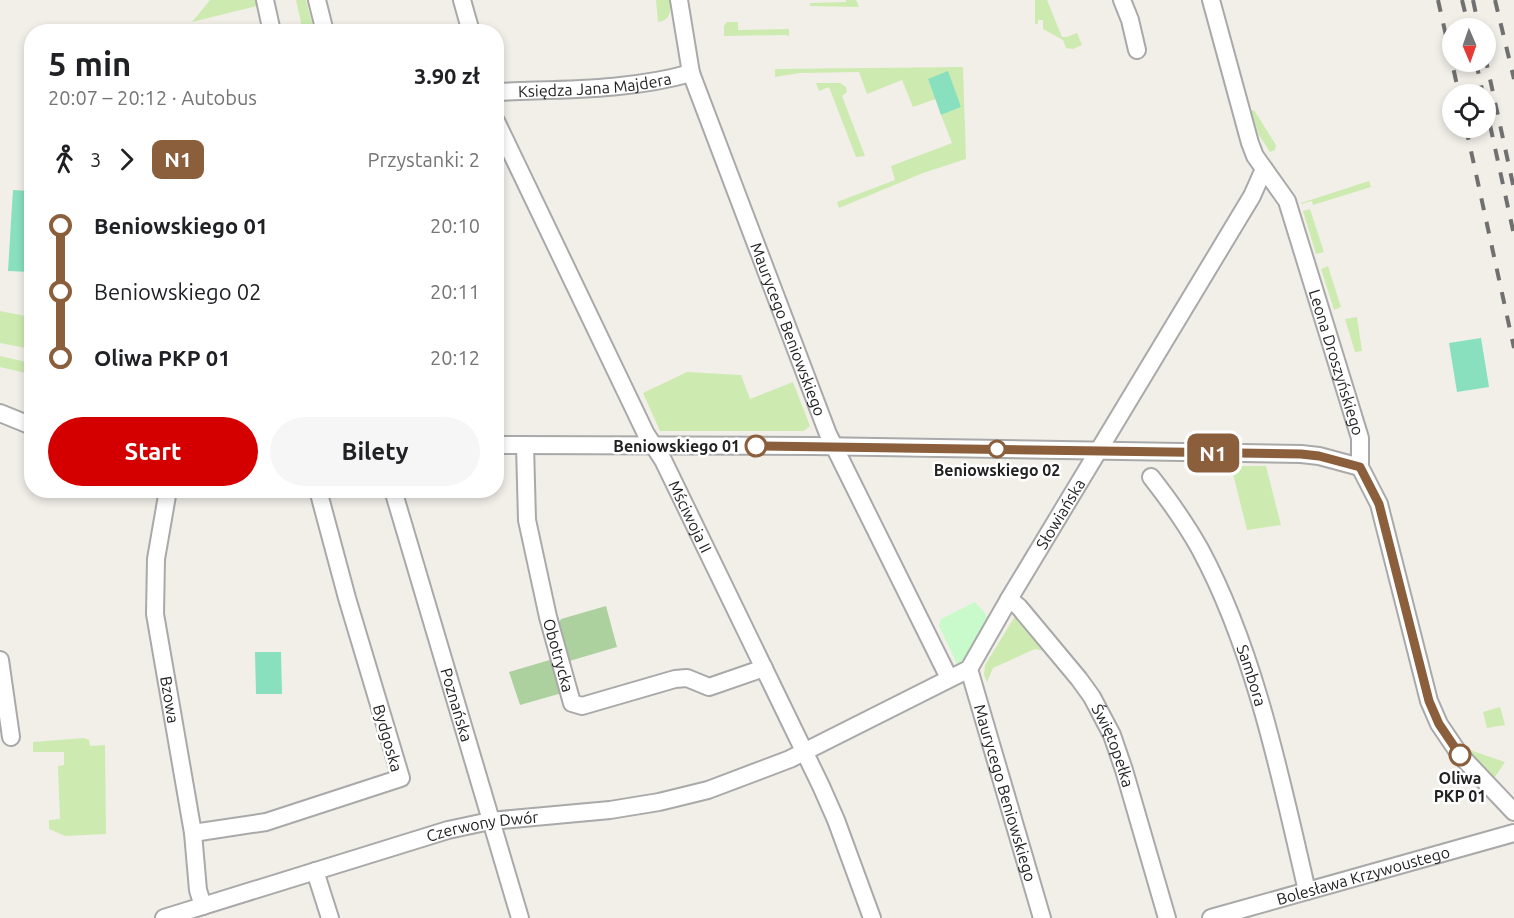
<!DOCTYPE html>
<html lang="pl">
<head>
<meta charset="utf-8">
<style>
  :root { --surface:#fff; --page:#f6f6f6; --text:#202124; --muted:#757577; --accent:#d40000 }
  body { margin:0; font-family:Ubuntu,sans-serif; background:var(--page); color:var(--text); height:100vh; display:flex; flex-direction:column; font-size:22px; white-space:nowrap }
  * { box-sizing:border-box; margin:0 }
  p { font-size:20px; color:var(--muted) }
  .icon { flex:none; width:33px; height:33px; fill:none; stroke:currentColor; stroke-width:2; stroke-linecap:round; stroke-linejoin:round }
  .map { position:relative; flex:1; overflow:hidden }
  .details { position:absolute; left:24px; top:24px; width:480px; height:474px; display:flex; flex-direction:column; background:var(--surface); border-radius:24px; box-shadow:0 3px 9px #0003 }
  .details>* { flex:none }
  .badge { padding:0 12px; border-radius:9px; font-size:21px; line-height:39px }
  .needle { width:39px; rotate:178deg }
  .tools { position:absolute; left:1442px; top:18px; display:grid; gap:12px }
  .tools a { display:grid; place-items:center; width:54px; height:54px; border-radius:50%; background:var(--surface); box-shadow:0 3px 9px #0003; font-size:30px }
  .map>.badge { position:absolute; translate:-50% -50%; box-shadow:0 0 0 3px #fff }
  .legs { display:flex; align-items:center; gap:9px; height:66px; padding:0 24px; font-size:20px }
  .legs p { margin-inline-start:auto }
  .head { display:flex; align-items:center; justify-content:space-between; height:102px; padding:0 24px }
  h1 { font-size:33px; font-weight:700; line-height:45px }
  .cta { display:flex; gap:12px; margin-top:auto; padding:12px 24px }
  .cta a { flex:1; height:69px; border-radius:36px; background:var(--accent); color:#fff; font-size:24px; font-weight:700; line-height:69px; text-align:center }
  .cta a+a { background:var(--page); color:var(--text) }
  ul { padding:0 24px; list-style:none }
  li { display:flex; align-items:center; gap:21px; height:66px; font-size:22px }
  li i { display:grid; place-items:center; width:9px; height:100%; margin:0 8px; background:currentColor }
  li i::after { content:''; width:15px; height:15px; margin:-8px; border:4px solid; border-radius:50%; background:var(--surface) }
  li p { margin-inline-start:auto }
  li:first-child i { background:linear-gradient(#0000 50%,currentColor 0) }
  li:last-child i { background:linear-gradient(currentColor 50%,#0000 0) }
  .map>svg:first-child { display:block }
  .grass { fill:#cdebb0 }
  .forest { fill:#add19e }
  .park { fill:#c8facc }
  .pitch { fill:#88e0be }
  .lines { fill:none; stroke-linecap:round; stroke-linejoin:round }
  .minor-casing { stroke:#a9a9a9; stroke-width:20 }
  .minor { stroke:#fff; stroke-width:16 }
  .rail { stroke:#707070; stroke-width:4; stroke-dasharray:12 12; stroke-linecap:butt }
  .line-1-casing { stroke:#fff; stroke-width:14 }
  .line-1 { stroke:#8b5e3c; stroke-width:9 }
  .stop-1-dot { fill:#fff; stroke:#8b5e3c; stroke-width:3 }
  .labels { text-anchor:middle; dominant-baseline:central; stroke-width:5; stroke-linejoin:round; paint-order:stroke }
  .street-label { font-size:16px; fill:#222; stroke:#fff }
  .stop-label { font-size:16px; font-weight:bold; fill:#222; stroke:#fff }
</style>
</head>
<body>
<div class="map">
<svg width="1514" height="918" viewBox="0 0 1514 918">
  <rect width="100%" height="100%" fill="#f2efe9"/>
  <g class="grass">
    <path d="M210,0H260L261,5L192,22Z"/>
    <path d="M296,0H306L314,31H303Z"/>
    <path d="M656,0H670C671,11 671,20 658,22Z"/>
    <path d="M846,0H856L859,7L810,6V3L846,2Z"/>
    <path d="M1035,0H1047L1062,37H1067L1077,33L1082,45L1073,49L1066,48L1063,40L1043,29V20H1038V24H1035Z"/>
    <path d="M727,22H738V30L789,29V37L787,35L724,36V26Z"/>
    <path d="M963,67L966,159L923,173L839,208L837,202L895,180L891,166L952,143L941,115L961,107L928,79L936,99L913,107L902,80L867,94L859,72L800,73L775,77V69Z"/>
    <path d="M816,83H840L846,87L847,92L842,96L865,156L856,157L829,87L819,91Z"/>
    <path d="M1254,110L1276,145L1275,150L1270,152L1259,135L1251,111Z"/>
    <path d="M1369,181L1371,187L1313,205L1312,201L1301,204V203Z"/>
    <path d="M1310,209L1324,252L1316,254L1303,211Z"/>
    <path d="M1328,266L1341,307L1334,310L1321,269Z"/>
    <path d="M0,311L31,317V349L0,343Z"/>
    <path d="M1357,317L1362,351L1355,352L1345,319Z"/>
    <path d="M0,356L31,363V377L30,374L0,367Z"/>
    <path d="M687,372L741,375L750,399L793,382L810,426L804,431H660L643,393Z"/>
    <path d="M1231,466H1266L1281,525L1247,530Z"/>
    <path d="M1017,613L1048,652L1035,649L993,668L987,682L984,675L985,665Z"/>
    <path d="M1500,707L1505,725L1487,728L1483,712Z"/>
    <path d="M84,738L89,740L90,746L105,745L106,834L65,836L49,829V820L60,819L58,766L64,765V752H33V742Z"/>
    <path d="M1461,747L1505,762L1493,780Z"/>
  </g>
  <g class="forest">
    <path d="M606,606L617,647L566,662L557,626L561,619Z"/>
    <path d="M553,659L562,693L520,705L509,672Z"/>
  </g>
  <path class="park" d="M975,602L990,619L989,624L959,668L939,626L941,619Z"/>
  <g class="pitch">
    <path d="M948,71L961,107L941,115L928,79Z"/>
    <path d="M13,190L31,191V272L8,271Z"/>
    <path d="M1481,338L1489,387L1457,392L1449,343Z"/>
    <path d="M255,652H281L282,694H256Z"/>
  </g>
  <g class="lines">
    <g class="minor-casing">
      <g id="minor">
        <path d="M265,0L272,32"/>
        <path d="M317,0L325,32"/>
        <path d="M462,0L471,32"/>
        <path id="s1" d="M679,0L691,73L828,434L949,678"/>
        <path d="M1122,0L1130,20L1137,50"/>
        <path id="s2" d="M1211,0L1250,143L1255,156L1287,201L1360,438V467L1379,504L1429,701L1439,724L1460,755L1514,812"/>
        <path id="s3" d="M496,92C561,89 628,91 691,73"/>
        <path id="s4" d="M496,121L646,434L663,460L821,786L836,820L872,918"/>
        <path d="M0,413L32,426"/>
        <path d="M496,445L814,446L1301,454L1319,456L1360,467"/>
        <path id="s5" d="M525,445L527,520L548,617L572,703L582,706L675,679L687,678L709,687L764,668"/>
        <path id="s6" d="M1151,477C1169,500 1186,524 1200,549C1255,651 1281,779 1307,891"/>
        <path id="s7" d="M168,490L156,559L155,614L193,833L198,890L203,906"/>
        <path id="s8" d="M393,490L520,918"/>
        <path id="s9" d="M1009,599L1019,607L1079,679L1092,697L1112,735L1124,770L1167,918"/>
        <path d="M0,660L11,737"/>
        <path id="s10" d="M969,669L1042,918"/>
        <path d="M193,833L266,822L401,778L347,598L318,490"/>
        <path d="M315,871L330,918"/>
        <path id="s11" d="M164,918L448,830L490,821L610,810L659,802L708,790L790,759L969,669L1009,599L1252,196L1264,169"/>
        <path id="s12" d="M1211,918L1514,833"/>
      </g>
    </g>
    <use href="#minor" class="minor"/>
    <g class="rail">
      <path d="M1438,0L1459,94"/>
      <path d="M1462,0L1469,28"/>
      <path d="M1473,0L1479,28"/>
      <path d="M1495,0L1514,79"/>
      <path d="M1485,56L1514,189"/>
      <path d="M1476,62L1483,94"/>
      <path d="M1485,102L1514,235"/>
      <path d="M1466,128L1514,348"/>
    </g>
  </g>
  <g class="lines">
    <g class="line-1-casing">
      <path id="line-1" d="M756,446L1301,454L1319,456L1360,467L1379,504L1429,701L1439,724L1460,755"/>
    </g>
    <use href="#line-1" class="line-1"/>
  </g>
  <g class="stop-1-dot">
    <circle cx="756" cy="446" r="10"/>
    <circle cx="997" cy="449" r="8"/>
    <circle cx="1460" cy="755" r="10"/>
  </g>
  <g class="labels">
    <g class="street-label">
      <text stroke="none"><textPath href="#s3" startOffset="99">Księdza Jana Majdera</textPath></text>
      <text stroke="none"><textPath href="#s1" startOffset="348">Maurycego Beniowskiego</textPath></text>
      <text stroke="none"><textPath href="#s2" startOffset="386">Leona Droszyńskiego</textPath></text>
      <text stroke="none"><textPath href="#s11" startOffset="1029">Słowiańska</textPath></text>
      <text stroke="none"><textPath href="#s4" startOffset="441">Mściwoja II</textPath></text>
      <text stroke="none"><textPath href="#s5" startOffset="214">Obotrycka</textPath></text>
      <text stroke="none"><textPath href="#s6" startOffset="224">Sambora</textPath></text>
      <text stroke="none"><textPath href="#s7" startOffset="212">Bzowa</textPath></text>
      <text stroke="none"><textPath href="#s8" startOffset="224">Poznańska</textPath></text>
      <text transform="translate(388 738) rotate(74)">Bydgoska</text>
      <text stroke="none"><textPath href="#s9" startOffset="182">Świętopełka</textPath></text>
      <text stroke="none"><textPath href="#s10" startOffset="129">Maurycego Beniowskiego</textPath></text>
      <text stroke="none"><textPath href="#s11" startOffset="332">Czerwony Dwór</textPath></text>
      <text stroke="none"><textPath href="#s12" startOffset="158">Bolesława Krzywoustego</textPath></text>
    </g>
    <g class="stop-label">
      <text x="740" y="446" text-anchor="end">Beniowskiego 01</text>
      <text x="997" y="470">Beniowskiego 02</text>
      <text x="1460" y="778">Oliwa<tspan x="1460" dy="18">PKP 01</tspan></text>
    </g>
  </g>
</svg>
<div class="tools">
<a><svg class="needle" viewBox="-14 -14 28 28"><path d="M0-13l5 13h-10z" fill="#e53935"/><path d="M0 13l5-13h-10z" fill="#757577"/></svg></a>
<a><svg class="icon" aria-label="locate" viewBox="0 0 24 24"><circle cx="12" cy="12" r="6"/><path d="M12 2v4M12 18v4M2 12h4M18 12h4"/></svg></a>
</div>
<b class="badge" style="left:1213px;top:453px;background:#8b5e3c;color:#fff">N1</b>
<section class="details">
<div class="head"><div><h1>5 min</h1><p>20:07 – 20:12 · Autobus</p></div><b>3.90 zł</b></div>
<div class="legs"><svg class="icon" aria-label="walk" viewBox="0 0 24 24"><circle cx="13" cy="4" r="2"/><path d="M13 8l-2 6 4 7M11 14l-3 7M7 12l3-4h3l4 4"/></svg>3<svg class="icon" aria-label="forward" viewBox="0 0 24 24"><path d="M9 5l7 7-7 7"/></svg><b class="badge" style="background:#8b5e3c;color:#fff">N1</b><p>Przystanki: 2</p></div>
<ul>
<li><i style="color:#8b5e3c"></i><b>Beniowskiego 01</b><p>20:10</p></li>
<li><i style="color:#8b5e3c"></i><span>Beniowskiego 02</span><p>20:11</p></li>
<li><i style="color:#8b5e3c"></i><b>Oliwa PKP 01</b><p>20:12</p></li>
</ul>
<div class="cta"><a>Start</a><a>Bilety</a></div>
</section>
</div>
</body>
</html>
